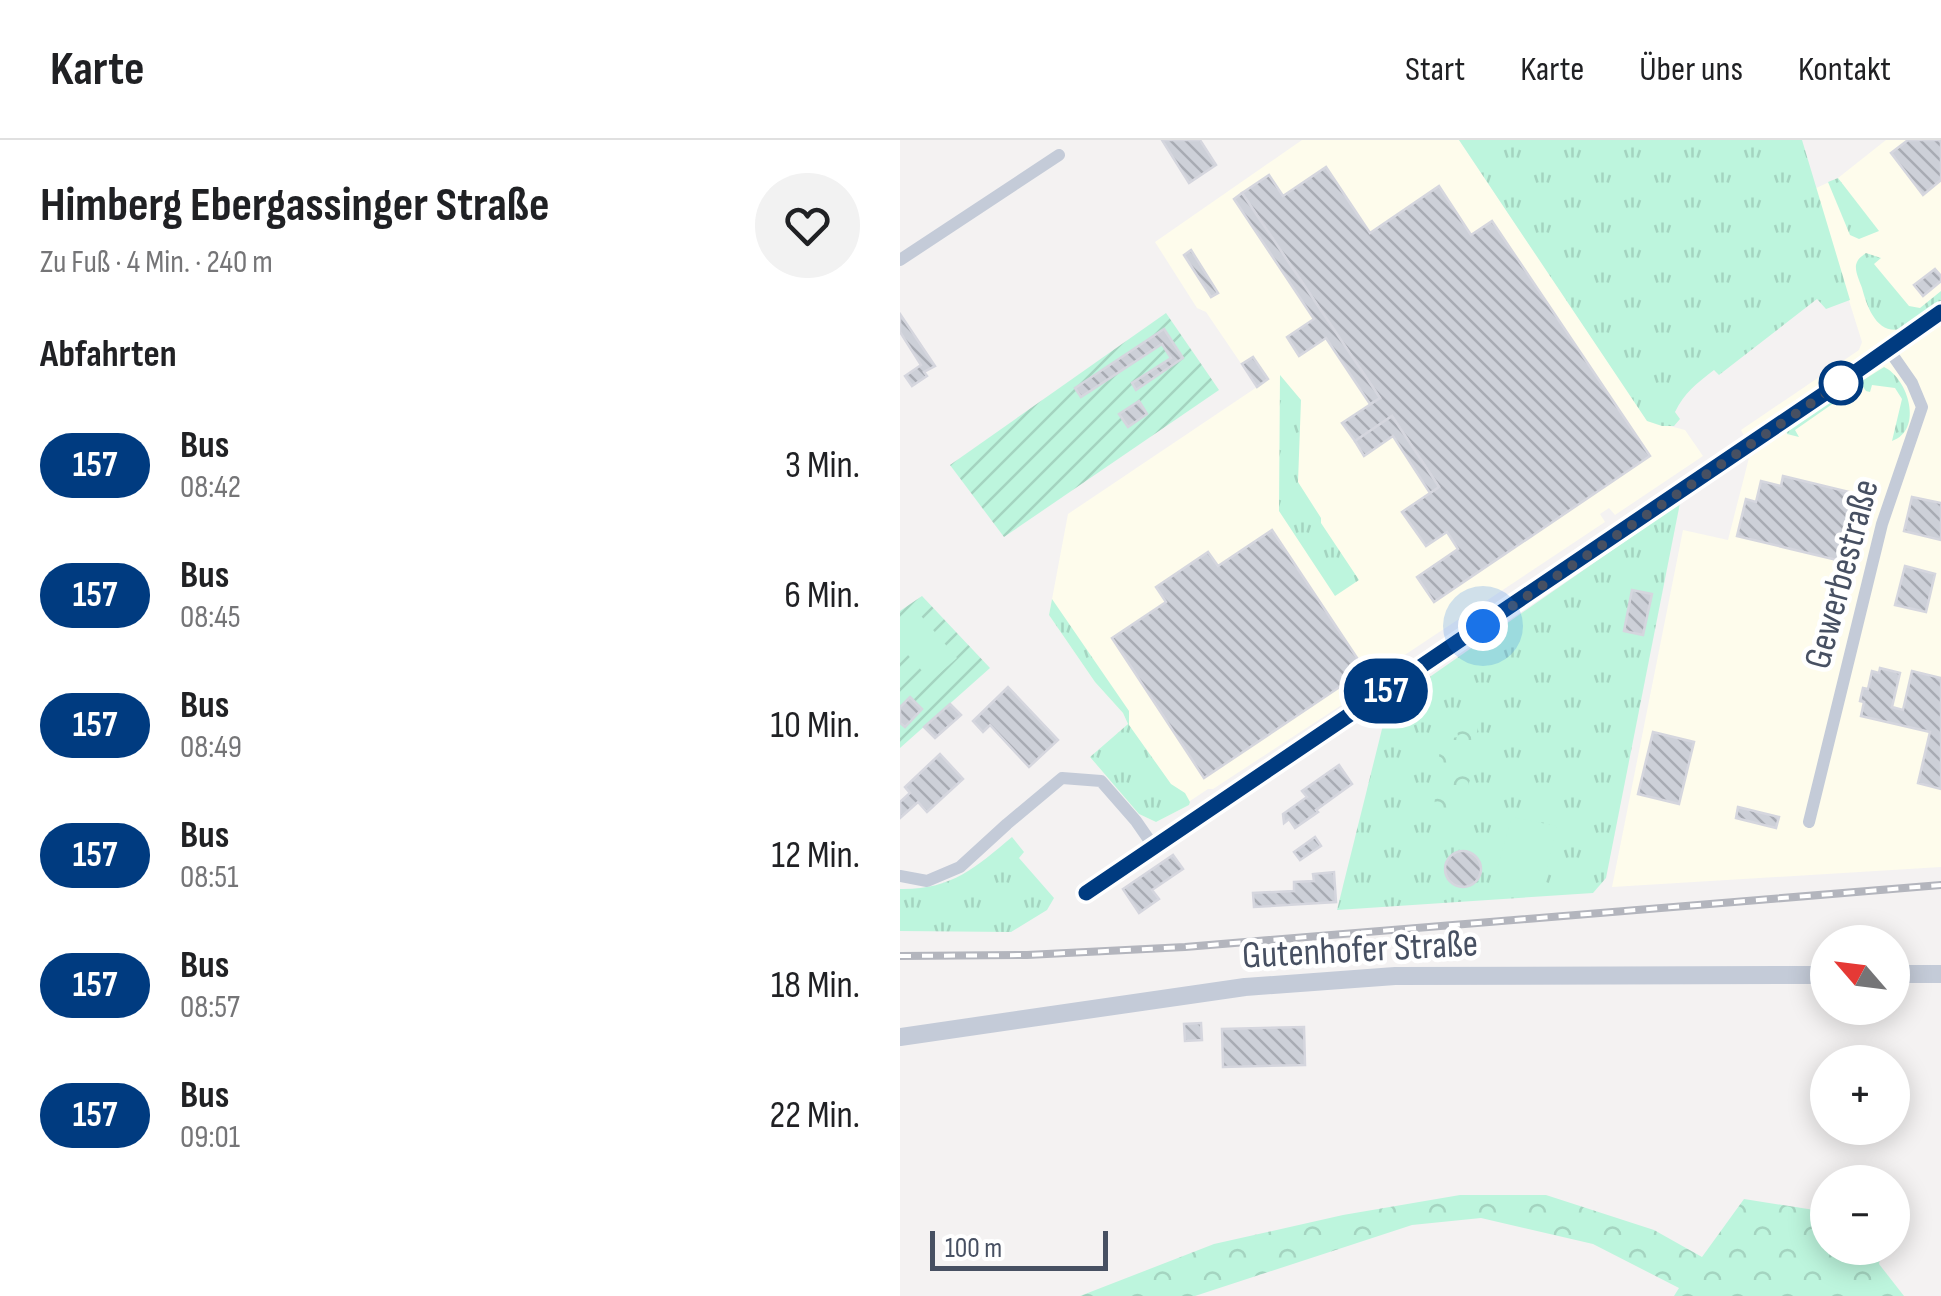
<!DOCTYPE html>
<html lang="de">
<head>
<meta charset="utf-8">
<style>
  :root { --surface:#fff; --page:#f2f2f2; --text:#202124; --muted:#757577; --line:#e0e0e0 }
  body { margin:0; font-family:"Sofia Sans Condensed",sans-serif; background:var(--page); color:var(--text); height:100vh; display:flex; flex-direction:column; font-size:38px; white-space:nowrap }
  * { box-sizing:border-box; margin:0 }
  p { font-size:32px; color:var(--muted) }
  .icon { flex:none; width:55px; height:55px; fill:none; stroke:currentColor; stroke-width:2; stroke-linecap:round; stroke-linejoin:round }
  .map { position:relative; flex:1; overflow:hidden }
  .panel { display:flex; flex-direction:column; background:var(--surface); width:900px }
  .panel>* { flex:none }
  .badge { padding:0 20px; border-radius:32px; font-size:35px; line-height:65px }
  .needle { width:65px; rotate:298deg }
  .tools { position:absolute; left:910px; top:785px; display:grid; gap:20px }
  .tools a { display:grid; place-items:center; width:100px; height:100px; border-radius:50%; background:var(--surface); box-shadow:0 5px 25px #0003; font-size:50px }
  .scale { position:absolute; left:30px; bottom:25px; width:178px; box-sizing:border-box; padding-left:10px; border:5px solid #475062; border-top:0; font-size:28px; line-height:35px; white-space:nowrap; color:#475062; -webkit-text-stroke:8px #fff; paint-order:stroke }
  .you { position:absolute; width:50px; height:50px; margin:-25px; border:8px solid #fff; border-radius:50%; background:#1a73e8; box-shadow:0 0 0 15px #1a73e833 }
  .map>.badge { position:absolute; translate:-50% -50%; box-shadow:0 0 0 5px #fff }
  h2 { padding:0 40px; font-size:38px; line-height:90px }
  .round { display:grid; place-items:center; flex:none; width:105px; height:105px; border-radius:52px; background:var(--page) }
  .headline { display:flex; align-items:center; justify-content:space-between; height:170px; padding:0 40px }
  h1 { font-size:48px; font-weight:700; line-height:75px }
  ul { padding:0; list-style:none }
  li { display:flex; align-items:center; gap:30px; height:130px; padding:0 40px }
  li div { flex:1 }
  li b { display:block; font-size:38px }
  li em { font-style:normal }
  li .badge { min-width:110px; font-weight:700; text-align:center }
  header { display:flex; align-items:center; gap:60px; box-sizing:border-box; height:140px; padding:0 50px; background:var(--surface); border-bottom:2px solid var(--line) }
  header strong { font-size:48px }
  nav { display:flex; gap:55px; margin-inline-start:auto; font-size:35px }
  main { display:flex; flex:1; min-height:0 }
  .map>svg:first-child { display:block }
  .commercial { fill:#fefcec }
  .grass { fill:url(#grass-tufts) }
  .forest { fill:url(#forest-crowns) }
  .garden { fill:url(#garden-furrows) }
  .pitch { fill:#bdf5dd }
  .building { fill:url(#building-back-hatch); stroke:#d5d6de; stroke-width:2.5 }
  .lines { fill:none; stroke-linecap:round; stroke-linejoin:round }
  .minor { stroke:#c4cbd8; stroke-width:12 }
  .tertiary { stroke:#c4cbd8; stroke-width:18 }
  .rail-casing { stroke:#b3b5bd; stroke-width:8 }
  .rail { stroke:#fff; stroke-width:4; stroke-dasharray:11; stroke-linecap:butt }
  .line-casing { stroke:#fff; stroke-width:22 }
  .line { stroke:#003b80; stroke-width:15 }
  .walk { stroke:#475062; stroke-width:10; stroke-dasharray:0 18 }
  .stop-dot { fill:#fff; stroke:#003b80; stroke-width:5 }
  .labels { text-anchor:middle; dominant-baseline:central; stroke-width:9; stroke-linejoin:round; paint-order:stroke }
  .street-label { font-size:38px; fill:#475062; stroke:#fff }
</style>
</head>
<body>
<header>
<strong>Karte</strong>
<nav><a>Start</a><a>Karte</a><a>Über uns</a><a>Kontakt</a></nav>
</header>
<main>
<section class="panel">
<div class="headline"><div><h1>Himberg Ebergassinger Straße</h1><p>Zu Fuß · 4 Min. · 240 m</p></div><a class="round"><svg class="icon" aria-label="heart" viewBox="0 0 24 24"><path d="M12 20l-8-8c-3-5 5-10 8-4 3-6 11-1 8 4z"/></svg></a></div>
<h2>Abfahrten</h2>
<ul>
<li><span class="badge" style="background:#003b80;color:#fff">157</span><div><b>Bus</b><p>08:42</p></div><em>3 Min.</em></li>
<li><span class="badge" style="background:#003b80;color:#fff">157</span><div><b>Bus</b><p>08:45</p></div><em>6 Min.</em></li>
<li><span class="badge" style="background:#003b80;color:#fff">157</span><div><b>Bus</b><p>08:49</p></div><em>10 Min.</em></li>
<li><span class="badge" style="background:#003b80;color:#fff">157</span><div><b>Bus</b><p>08:51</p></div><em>12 Min.</em></li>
<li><span class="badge" style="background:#003b80;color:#fff">157</span><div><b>Bus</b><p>08:57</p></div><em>18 Min.</em></li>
<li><span class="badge" style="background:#003b80;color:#fff">157</span><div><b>Bus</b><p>09:01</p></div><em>22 Min.</em></li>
</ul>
</section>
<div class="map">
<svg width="1041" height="1156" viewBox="0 0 1041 1156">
  <defs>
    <pattern id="grass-tufts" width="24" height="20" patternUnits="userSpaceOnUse" patternTransform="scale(2.5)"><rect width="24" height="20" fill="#bdf5dd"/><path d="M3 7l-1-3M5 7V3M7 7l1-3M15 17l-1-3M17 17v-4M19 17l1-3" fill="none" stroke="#a4d4c0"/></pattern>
    <pattern id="forest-crowns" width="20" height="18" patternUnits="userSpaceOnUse" patternTransform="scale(2.5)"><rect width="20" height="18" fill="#bdf5dd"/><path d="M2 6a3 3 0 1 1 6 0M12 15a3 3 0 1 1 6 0" fill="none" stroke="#a4d4c0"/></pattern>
    <pattern id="garden-furrows" width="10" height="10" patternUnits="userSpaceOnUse" patternTransform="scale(2.5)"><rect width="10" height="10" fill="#bdf5dd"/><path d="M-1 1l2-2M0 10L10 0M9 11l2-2" fill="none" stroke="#a4d4c0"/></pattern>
    <pattern id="building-back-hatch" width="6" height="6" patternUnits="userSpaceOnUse" patternTransform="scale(2.5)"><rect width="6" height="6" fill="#cdd0d8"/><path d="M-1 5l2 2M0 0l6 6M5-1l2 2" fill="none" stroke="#a8abb3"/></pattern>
  </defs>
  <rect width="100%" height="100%" fill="#f4f2f2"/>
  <g class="commercial">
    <path d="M402,0H559L747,280L785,290L803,316L715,375L709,368L700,374L705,382L470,538L467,534L460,539L466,549L313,649H308L290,661L289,665L256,682L239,674L190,617L228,584L223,573L195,542L149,475L168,374L357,247L306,172L297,168L255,102Z"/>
    <path d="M986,0H1041V727L712,747L783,390L828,400L851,310L841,290L959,210L962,202L914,49L938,38Z"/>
  </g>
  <g class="grass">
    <path d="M559,0H902L950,160L926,169L917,159L819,235L814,230C797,243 784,253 775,272L780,279L774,286H762L747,281Z"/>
    <path d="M938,38L979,91L959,99L950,95L928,42Z"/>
    <path d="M966,113L981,118L974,124L1009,166L1020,168L1041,151V163C1030,171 1015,186 1001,189C977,195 967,167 962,148C960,142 955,132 956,125C958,118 961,117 966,113Z"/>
    <path d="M984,227C1008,238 1024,290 992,301L1002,259L995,248L972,245L970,252L966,251L961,244L895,290L899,297L887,294L886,289Z"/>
    <path d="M380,235L401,260L398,342L421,378V383L459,440L435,456L379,371Z"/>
    <path d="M780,363L706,738L693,753L437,770L486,573L498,559Z"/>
    <path d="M152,459L229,571V585L271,644L285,653L290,662L289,665L256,682L239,674L190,617L228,584L223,573L195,542L149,475Z"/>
    <path d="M112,697L124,712L119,718L154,758L147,770L111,792L0,791V749C51,750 75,728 112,697Z"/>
  </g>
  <g class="forest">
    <path d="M569,576L579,582L573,612L575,626L550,696L545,694L536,685L534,668L540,607L546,599L558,597L557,588L563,577Z"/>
    <path d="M560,1055H646L754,1090L802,1117L844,1059L927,1072L928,1108H982L979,1124L1004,1156H774L779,1148L693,1104L581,1078L512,1085L295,1156H180L314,1104L443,1075Z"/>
  </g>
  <g class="garden">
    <path d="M266,173L319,250L104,397L50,325Z"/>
    <path d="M22,456L90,528L0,608V471Z"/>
  </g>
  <g class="pitch">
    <path d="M16,470L57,518L31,541L0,506V484Z"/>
    <path d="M612,677L657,686L642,751L591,750Z"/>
  </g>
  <g class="building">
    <path d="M262,0H300L316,25L289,43Z"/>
    <path d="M1008,0H1041V40L1023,55L991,13Z"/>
    <path d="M426,27L470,93L539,46L571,95L592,81L750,316L534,462L517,437L558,409L547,392L526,406L502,372L539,347L492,276L455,301L442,283L480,258L342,53L369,35L383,56Z"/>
    <path d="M342,53L480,258L470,264L426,198L399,216L387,197L414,179L334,59Z"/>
    <path d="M291,110L318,153L311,157L284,115Z"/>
    <path d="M1035,129L1041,136V141L1023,156L1014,145Z"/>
    <path d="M0,174L35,226L24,232L27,236L12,246L5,236L21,225L0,192Z"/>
    <path d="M264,189L283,218L236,250L232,243L271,218L262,204L181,257L175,248Z"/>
    <path d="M353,217L368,239L357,247L342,224Z"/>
    <path d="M239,261L247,274L228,287L219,274Z"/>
    <path d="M492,276L539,347L530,353L493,296L464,316L455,301Z"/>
    <path d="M883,336L957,354L941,421L837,396L846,359L856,362L861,341L881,346Z"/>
    <path d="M1012,357L1041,363V400L1004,391Z"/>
    <path d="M372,390L465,530L304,638L212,498L266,462L256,447L308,412L318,426Z"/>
    <path d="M1005,426L1035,434L1026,472L995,465Z"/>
    <path d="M732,450L752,454L743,495L724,491Z"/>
    <path d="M980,528L1000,533L992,567L1003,570L1012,531L1041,538V649L1018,643L1030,592L961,576L964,562L960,561L963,548L968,549L972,531L979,533Z"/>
    <path d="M108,547L158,600L129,627L90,585L83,592L73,581Z"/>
    <path d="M10,557L22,569L5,587L0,583V567Z"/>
    <path d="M50,564L61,575L35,598L24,587Z"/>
    <path d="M753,592L794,602L779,664L738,654Z"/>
    <path d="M40,614L63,639L27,672L18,662L0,678V662L10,653L5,647Z"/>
    <path d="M439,625L452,644L416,670L418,672L395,688L389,679L384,683L383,674L407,657L402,651Z"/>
    <path d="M838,667L879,677L876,688L836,678Z"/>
    <path d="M415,697L421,706L400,720L394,712Z"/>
    <circle cx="563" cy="729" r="18"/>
    <path d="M273,715L283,729L252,750L259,759L239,773L223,749Z"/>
    <path d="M434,732L436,762L354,767L353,753L394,751V742L414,741L413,734Z"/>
    <path d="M301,883L302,900L285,901L284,884Z"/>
    <path d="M404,887L405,925L323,927L322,889Z"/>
  </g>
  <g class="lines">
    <g class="minor">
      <path d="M0,120L159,15"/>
      <path d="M909,682L982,384L1022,267L1012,243L989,210"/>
      <path d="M0,736L27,741L60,727L107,684L162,638L201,641L236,681L254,707"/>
      <path d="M186,753L940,243L1041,173"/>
    </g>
    <g class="tertiary">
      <path d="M992,834H1041"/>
      <path d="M0,897L345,847L495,836L928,835"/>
    </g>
    <g class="rail-casing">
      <path id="rail" d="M0,816L127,815L285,807L1041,745"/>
    </g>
    <use href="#rail" class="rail"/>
  </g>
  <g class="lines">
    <g class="line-casing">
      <path id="line" d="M186,753L940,243L1041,172"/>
    </g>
    <use href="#line" class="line"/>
    <path class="walk" d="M583,486L941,243"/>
  </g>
  <circle class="stop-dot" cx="941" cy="243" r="20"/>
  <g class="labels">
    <g class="street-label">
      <text transform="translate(942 434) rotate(-75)">Gewerbestraße</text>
      <text transform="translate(460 810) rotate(-3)">Gutenhofer Straße</text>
    </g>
  </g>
</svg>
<div class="tools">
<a><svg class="needle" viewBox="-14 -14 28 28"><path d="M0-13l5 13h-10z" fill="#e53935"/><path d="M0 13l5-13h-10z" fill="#757577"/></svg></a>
<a>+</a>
<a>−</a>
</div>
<div class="scale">100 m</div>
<div class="you" style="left:583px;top:486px"></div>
<b class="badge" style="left:486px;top:551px;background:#003b80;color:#fff">157</b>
</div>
</main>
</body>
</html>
